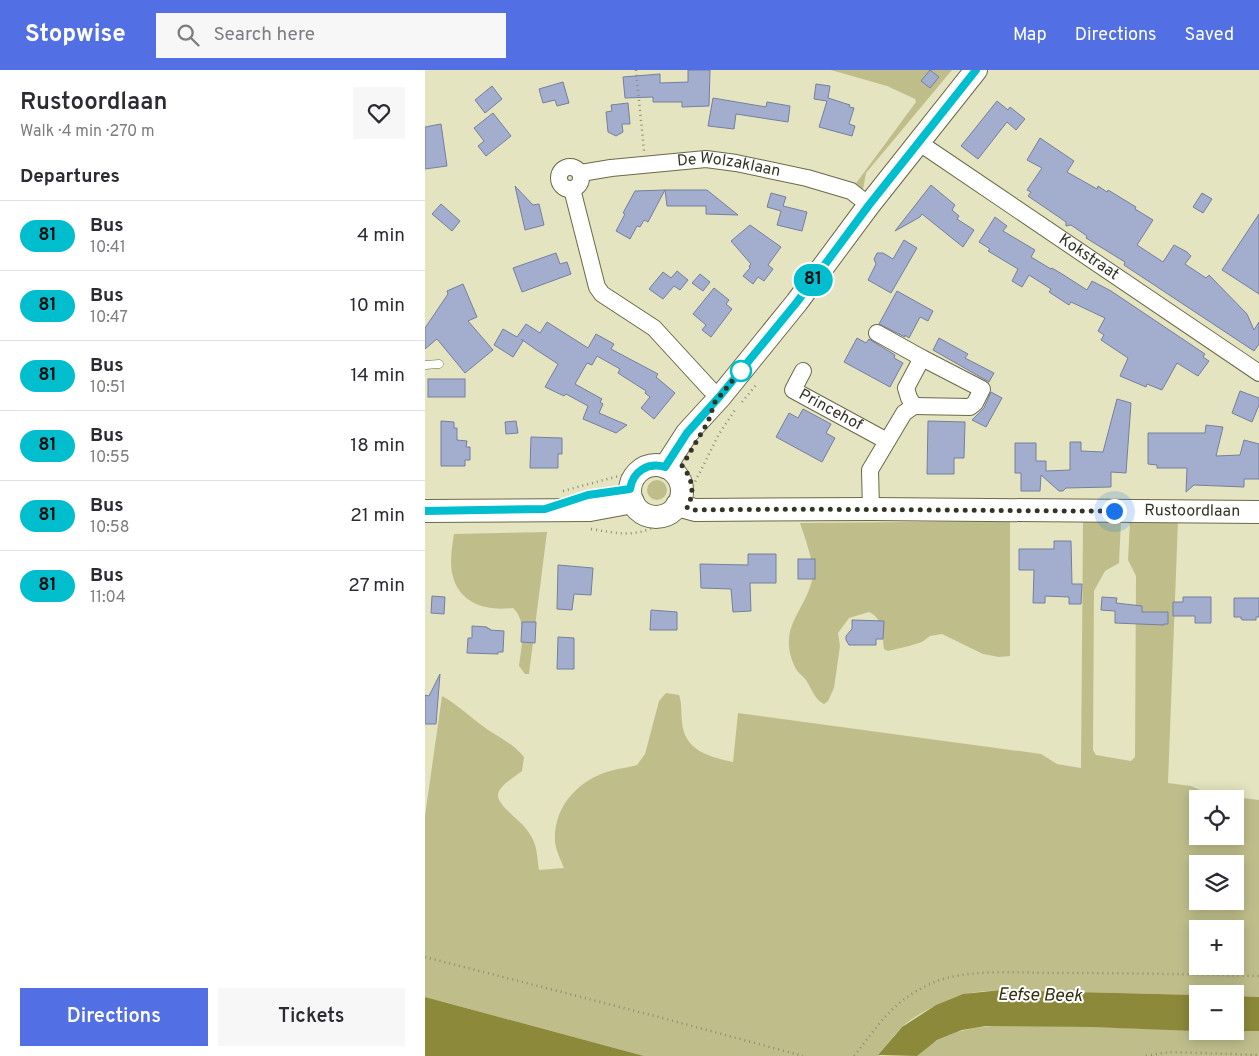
<!DOCTYPE html>
<html lang="en">
<head>
<meta charset="utf-8">
<style>
  :root { --surface:#fff; --page:#f7f7f7; --text:#2b2b33; --muted:#7c7c81; --line:#e1e1e2; --accent:#536fe4 }
  body { margin:0; font-family:Overpass,sans-serif; background:var(--page); color:var(--text); height:100vh; display:flex; flex-direction:column; font-size:19px; white-space:nowrap }
  * { box-sizing:border-box; margin:0 }
  p { font-size:16px; color:var(--muted) }
  .icon { flex:none; width:28px; height:28px; fill:none; stroke:currentColor; stroke-width:2; stroke-linecap:round; stroke-linejoin:round }
  .map { position:relative; flex:1; overflow:hidden }
  .drawer { display:flex; flex-direction:column; background:var(--surface); width:425px }
  .drawer>* { flex:none }
  .badge { padding:0 10px; border-radius:16px; font-size:18px; line-height:32px }
  .tools { position:absolute; left:764px; top:720px; display:grid; gap:10px }
  .tools a { display:grid; place-items:center; width:55px; height:55px; border-radius:0px; background:var(--surface); box-shadow:0 2px 12px #0003; font-size:25px }
  .you { position:absolute; width:25px; height:25px; margin:-12px; border:4px solid #fff; border-radius:50%; background:#1a73e8; box-shadow:0 0 0 8px #1a73e833 }
  .map>.badge { position:absolute; translate:-50% -50%; box-shadow:0 0 0 2px #fff }
  h2 { padding:0 20px; font-size:19px; line-height:45px }
  .round { display:grid; place-items:center; flex:none; width:52px; height:52px; border-radius:0px; background:var(--page) }
  .overview { display:flex; align-items:center; justify-content:space-between; height:85px; padding:0 20px }
  h1 { font-size:24px; font-weight:600; line-height:38px }
  .action { display:flex; gap:10px; margin-top:auto; padding:10px 20px }
  .action a { flex:1; height:58px; border-radius:0px; background:var(--accent); color:#fff; font-size:20px; font-weight:600; line-height:58px; text-align:center }
  .action a+a { background:var(--page); color:var(--text) }
  ul { padding:0; list-style:none }
  li { display:flex; align-items:center; gap:15px; height:70px; padding:0 20px; border-top:1px solid var(--line) }
  li div { flex:1 }
  li b { display:block; font-size:19px }
  li em { font-style:normal }
  li .badge { min-width:55px; font-weight:700; text-align:center }
  header { display:flex; align-items:center; gap:30px; box-sizing:border-box; height:70px; padding:0 25px; background:var(--accent); color:#fff }
  header strong { font-size:24px }
  nav { display:flex; gap:28px; margin-inline-start:auto; font-size:18px }
  .search { width:350px; height:45px; background:var(--page); display:flex; align-items:center; gap:12px; box-sizing:border-box; padding:0 18px; border-radius:0px; color:var(--muted); font-size:19px }
  main { display:flex; flex:1; min-height:0 }
  .map>svg:first-child { display:block }
  .green { fill:#bfbe8b; fill-rule:evenodd }
  .water { fill:#8c893b }
  .building { fill:#a3aece; stroke:#757f9e }
  .lines { fill:none; stroke-linecap:round; stroke-linejoin:round }
  .lane-casing { stroke:#6a6948; stroke-width:9 }
  .street-casing { stroke:#6a6948; stroke-width:18 }
  .secondary-casing { stroke:#6a6948; stroke-width:24 }
  .path { stroke:#8d8c73; stroke-width:2.5; stroke-dasharray:1 4; stroke-linecap:butt }
  .lane { stroke:#fff; stroke-width:8 }
  .street { stroke:#fff; stroke-width:16 }
  .secondary { stroke:#fff; stroke-width:22 }
  .line-casing { stroke:#fff; stroke-width:11 }
  .line { stroke:#00becd; stroke-width:8 }
  .walk { stroke:#343426; stroke-width:5; stroke-dasharray:0 9 }
  .stop-dot { fill:#fff; stroke:#00becd; stroke-width:2.5 }
  .labels { text-anchor:middle; dominant-baseline:central; stroke-width:4; stroke-linejoin:round; paint-order:stroke }
  .street-label { font-size:16px; fill:#343426; stroke:#fff }
  .water-label { font-size:18px; font-style:italic; fill:#33310f; stroke:#fff }
</style>
</head>
<body>
<header>
<strong>Stopwise</strong>
<div class="search"><svg class="icon" aria-label="search" viewBox="0 0 24 24"><circle cx="10" cy="10" r="6"/><path d="M15 15l6 6"/></svg>Search here</div>
<nav><a>Map</a><a>Directions</a><a>Saved</a></nav>
</header>
<main>
<section class="drawer">
<div class="overview"><div><h1>Rustoordlaan</h1><p>Walk · 4 min · 270 m</p></div><a class="round"><svg class="icon" aria-label="heart" viewBox="0 0 24 24"><path d="M12 20l-8-8c-3-5 5-10 8-4 3-6 11-1 8 4z"/></svg></a></div>
<h2>Departures</h2>
<ul>
<li><span class="badge" style="background:#00becd;color:#111">81</span><div><b>Bus</b><p>10:41</p></div><em>4 min</em></li>
<li><span class="badge" style="background:#00becd;color:#111">81</span><div><b>Bus</b><p>10:47</p></div><em>10 min</em></li>
<li><span class="badge" style="background:#00becd;color:#111">81</span><div><b>Bus</b><p>10:51</p></div><em>14 min</em></li>
<li><span class="badge" style="background:#00becd;color:#111">81</span><div><b>Bus</b><p>10:55</p></div><em>18 min</em></li>
<li><span class="badge" style="background:#00becd;color:#111">81</span><div><b>Bus</b><p>10:58</p></div><em>21 min</em></li>
<li><span class="badge" style="background:#00becd;color:#111">81</span><div><b>Bus</b><p>11:04</p></div><em>27 min</em></li>
</ul>
<div class="action"><a>Directions</a><a>Tickets</a></div>
</section>
<div class="map">
<svg width="834" height="986" viewBox="0 0 834 986">
  <rect width="100%" height="100%" fill="#e5e4c0"/>
  <g class="green">
    <path d="M406,0H527L441,103L438,119L429,116L491,32L490,29L462,16Z"/>
    <circle cx="232" cy="420" r="10"/>
    <path d="M585,451V586L574,587L558,584L517,564L505,566L497,572L484,576L463,581L459,579C457,564 459,549 444,542L424,548L413,563L415,576L409,618L403,631L399,634C389,629 387,619 381,610C378,606 373,603 371,599C350,556 382,542 388,505C389,492 379,465 375,453Z"/>
    <path d="M658,451H696L694,493L680,501L669,521L668,680L671,685L706,691L710,687L711,506L703,490L705,451H753L743,713L766,716L784,724L834,730V927L810,926V924L772,925L576,920C564,921 553,921 541,924C523,928 489,945 476,958C468,966 461,976 453,985L456,986H219L0,927V746L17,626C31,634 42,644 55,654C70,666 87,672 99,687L97,701C90,707 74,715 73,725C72,733 91,748 97,754C113,772 111,779 114,800L139,798C136,790 131,781 130,772C128,737 153,710 185,701C194,698 203,698 212,695L220,684L234,631L241,623L254,625C257,633 256,643 257,652C259,680 284,687 308,692L313,643L616,684L632,694L656,698ZM772,729H810V766H772ZM772,794H810V831H772ZM772,859H810V896H772Z"/>
    <path d="M122,462L104,604H100L94,596C96,578 103,552 88,538C63,541 36,535 28,507C24,493 27,477 29,464Z"/>
    <path d="M591,955C673,957 754,960 834,961V986H492C519,958 555,956 591,955Z"/>
  </g>
  <g class="water">
    <path d="M576,920L772,925V961L664,957L561,956L537,960L524,965L512,970L492,986L453,985L477,957L511,935L538,924Z"/>
    <path d="M810,926L834,927V961H810Z"/>
    <path d="M0,927L219,986H0Z"/>
  </g>
  <g class="building">
    <path d="M263,0H285L284,36L257,37V32H228V27L200,28L198,7L235,4V13L263,12Z"/>
    <path d="M505,0L514,7L505,18L496,11Z"/>
    <path d="M138,12L144,33L132,36L130,30L118,33L114,19Z"/>
    <path d="M391,14L405,16L403,28L425,35L424,37L429,38L424,54L430,56L427,66L394,57L402,31L389,29Z"/>
    <path d="M67,16L77,29L60,43L50,30Z"/>
    <path d="M288,28L341,37L342,32L365,36L363,52L311,44L309,59L283,56Z"/>
    <path d="M572,31L583,40L585,37L600,49L591,60L582,52L553,89L536,76Z"/>
    <path d="M203,33L205,54H197L198,62L191,66L183,62L181,42L187,41L186,35Z"/>
    <path d="M68,43L86,66L61,86L53,76L59,71L49,58Z"/>
    <path d="M16,54L22,96L0,99V57Z"/>
    <path d="M615,68L649,91L642,102L672,119L673,116L682,122L683,120L711,137L710,139L728,150L712,175L738,192L749,175L762,182L766,186L760,194L781,208L784,205L822,244L829,260L834,252V274L829,281L699,195L700,192L661,168L662,166L646,155L641,156V152L603,126L606,122L602,120L617,98L602,90Z"/>
    <path d="M506,115L530,135L527,140L534,146L532,149L549,160L538,177L497,144L495,147L470,161Z"/>
    <path d="M90,116L108,135L114,134L119,155L100,160Z"/>
    <path d="M240,120H282L313,145L281,144V136H242Z"/>
    <path d="M240,120L223,152L219,150L215,157L212,156L205,169L191,161L200,144L198,143L210,121Z"/>
    <path d="M346,123L361,127L358,136L382,142L377,161L352,155L356,141L342,137Z"/>
    <path d="M777,123L787,129L778,143L768,137Z"/>
    <path d="M16,134L35,151L27,161L7,144Z"/>
    <path d="M834,144V224L797,200Z"/>
    <path d="M570,147L582,156L578,161L610,180L606,187L626,199L627,198L637,204L662,220L667,211L686,221L780,284L778,287L784,291L773,306L752,293L737,320L722,314L721,317L695,306L703,288L676,270L679,265L673,261L680,248L646,232L644,235L624,222L626,219L604,205L597,217L587,211L593,199L563,181L565,179L554,172Z"/>
    <path d="M325,155L356,177L343,195L348,199L339,211L333,207L328,214L318,206L325,198L324,196L326,194L306,171Z"/>
    <path d="M479,170L492,178L466,223L443,210L451,194L449,189L452,183H458L468,189Z"/>
    <path d="M131,183L135,194L142,192L146,204L97,222L88,198Z"/>
    <path d="M252,201L263,210L255,220L249,216L238,229L224,219L238,202L246,208Z"/>
    <path d="M275,204L285,212L278,221L267,213Z"/>
    <path d="M38,214L52,247L43,251L68,280L40,303L12,269L0,279V258L23,224L22,221Z"/>
    <path d="M289,218L304,230L301,234L307,239L286,267L277,260L281,255L268,244Z"/>
    <path d="M472,221L508,241L503,251L495,247L484,268L480,265V267L454,254Z"/>
    <path d="M122,252L163,278L171,264L189,274L186,279L233,304L231,307L250,323L229,349L216,338L225,327L220,323L221,321L193,303L195,299L172,286L167,295L162,293L150,314L177,329L175,332L178,334L174,343L202,355L191,363L158,349L163,336L141,324L139,326L120,317L133,294L110,279L96,269L98,271L88,287L69,275L78,259L92,267L101,254L115,263Z"/>
    <path d="M432,268L441,273L444,269L470,285L469,288L478,293L465,317L419,292Z"/>
    <path d="M514,268L543,284L540,288L569,303L564,312L508,280Z"/>
    <rect x="3" y="309" width="37" height="18"/>
    <path d="M815,321L834,328V335L827,352L807,343Z"/>
    <path d="M566,322L577,328L561,357L547,350L559,338Z"/>
    <path d="M692,329L706,333L701,403L686,402V417L641,418L638,421H634L616,405L615,421H596V403H590V373H611V391H621V401L645,400V372H656V381L678,382Z"/>
    <path d="M378,339L406,354L401,363L410,368L397,392L351,367L364,343L373,348Z"/>
    <path d="M16,351L29,352V358H32V370L42,371L41,377H45V390H40V396H16Z"/>
    <path d="M91,351L93,363L81,364L80,352Z"/>
    <path d="M503,351L540,352L539,388H529V404H502Z"/>
    <path d="M781,355L798,357L791,386L815,385L819,370L834,374V409H819V417L769,415L761,422L762,398H732V395L723,394V363H780Z"/>
    <path d="M106,367L137,368V384H133V398H105Z"/>
    <path d="M629,471H646L647,514H657L656,534H644V527L620,526V533H608L609,500H594V479H629Z"/>
    <path d="M323,484H351V513H325L326,541L308,542L306,519L276,518L275,494L323,495Z"/>
    <rect x="373" y="489" width="17" height="20"/>
    <path d="M133,495L168,498L166,525L149,524L147,540L132,539Z"/>
    <path d="M7,526L20,527L19,544L6,543Z"/>
    <path d="M677,527L692,528L691,533L717,536V542H743V554H739V555L690,553V541L676,540Z"/>
    <path d="M758,527H786V553H770V546H748V532H758Z"/>
    <path d="M809,528H834V547H831V550H818L816,549V547H809Z"/>
    <path d="M226,540L252,542V560H225Z"/>
    <path d="M427,550L459,551L458,569H451V575H424L421,570V566L427,559Z"/>
    <path d="M97,552H111L110,573L96,572Z"/>
    <path d="M47,556L62,557V558L65,559V560L79,561L78,582H73V584L42,583L43,568H47Z"/>
    <path d="M133,567L149,568V599H132Z"/>
    <path d="M15,604L11,654H0V625L4,626Z"/>
  </g>
  <g class="lines">
    <g class="lane-casing">
      <path id="lane" d="M0,295L14,294"/>
    </g>
    <g class="street-casing">
      <g id="street">
        <path id="s1" d="M493,72L834,303"/>
        <circle cx="145" cy="108" r="11"/>
        <path id="s2" d="M156,103L186,98L281,89L311,93L382,108L426,121L444,135"/>
        <path d="M147,119L172,217L177,224L229,258L285,319L295,327"/>
        <path id="s3" d="M378,301L368,320L462,371"/>
        <path d="M489,336L545,337L550,333L557,319L497,288"/>
        <path d="M446,439L445,400L479,343L489,336L484,328L481,318L497,288L452,263"/>
      </g>
    </g>
    <g class="secondary-casing">
      <g id="secondary">
        <circle cx="231" cy="421" r="26"/>
        <path d="M240,397L262,363L295,327L372,232L444,135L551,0"/>
        <path id="s4" d="M252,435L270,440L446,439L834,442"/>
        <path d="M0,441L165,440L208,432"/>
      </g>
    </g>
    <g class="path">
      <path d="M211,0L219,81"/>
      <path d="M317,332L331,315"/>
      <circle cx="233" cy="420" r="35"/>
      <path d="M268,416L294,364L310,340"/>
      <path d="M138,421L201,404"/>
      <path d="M166,459C191,463 210,468 233,455"/>
      <path d="M0,887L226,945L378,986"/>
      <path d="M429,986C454,955 466,932 505,914C538,898 592,903 629,903C697,903 766,904 834,906"/>
      <path d="M721,986L744,982L834,985"/>
    </g>
    <use href="#lane" class="lane"/>
    <use href="#street" class="street"/>
    <use href="#secondary" class="secondary"/>
  </g>
  <g class="lines">
    <g class="line-casing">
      <path id="line" d="M0,441L120,439L163,425L205,419C208,401 223,392 240,397L262,363L295,326L372,232L444,135L551,0"/>
    </g>
    <use href="#line" class="line"/>
    <path class="walk" d="M316,301L317,299L290,332L283,352L257,396C268,409 270,422 262,438L270,440C410,438 549,441 689,441"/>
  </g>
  <circle class="stop-dot" cx="316" cy="301" r="10"/>
  <g class="labels">
    <g class="street-label">
      <text stroke="none"><textPath href="#s2" startOffset="149">De Wolzaklaan</textPath></text>
      <text stroke="none"><textPath href="#s1" startOffset="206">Kokstraat</textPath></text>
      <text stroke="none"><textPath href="#s3" startOffset="64">Princehof</textPath></text>
      <text stroke="none"><textPath href="#s4" startOffset="516">Rustoordlaan</textPath></text>
    </g>
    <g class="water-label">
      <text transform="translate(615 926) rotate(1)">Eefse Beek</text>
    </g>
  </g>
</svg>
<div class="tools">
<a><svg class="icon" aria-label="locate" viewBox="0 0 24 24"><circle cx="12" cy="12" r="6"/><path d="M12 2v4M12 18v4M2 12h4M18 12h4"/></svg></a>
<a><svg class="icon" aria-label="layers" viewBox="0 0 24 24"><path d="M12 4l9 5-9 5-9-5zM3 14l9 5 9-5"/></svg></a>
<a>+</a>
<a>−</a>
</div>
<div class="you" style="left:689px;top:441px"></div>
<b class="badge" style="left:388px;top:210px;background:#00becd;color:#111">81</b>
</div>
</main>
</body>
</html>
